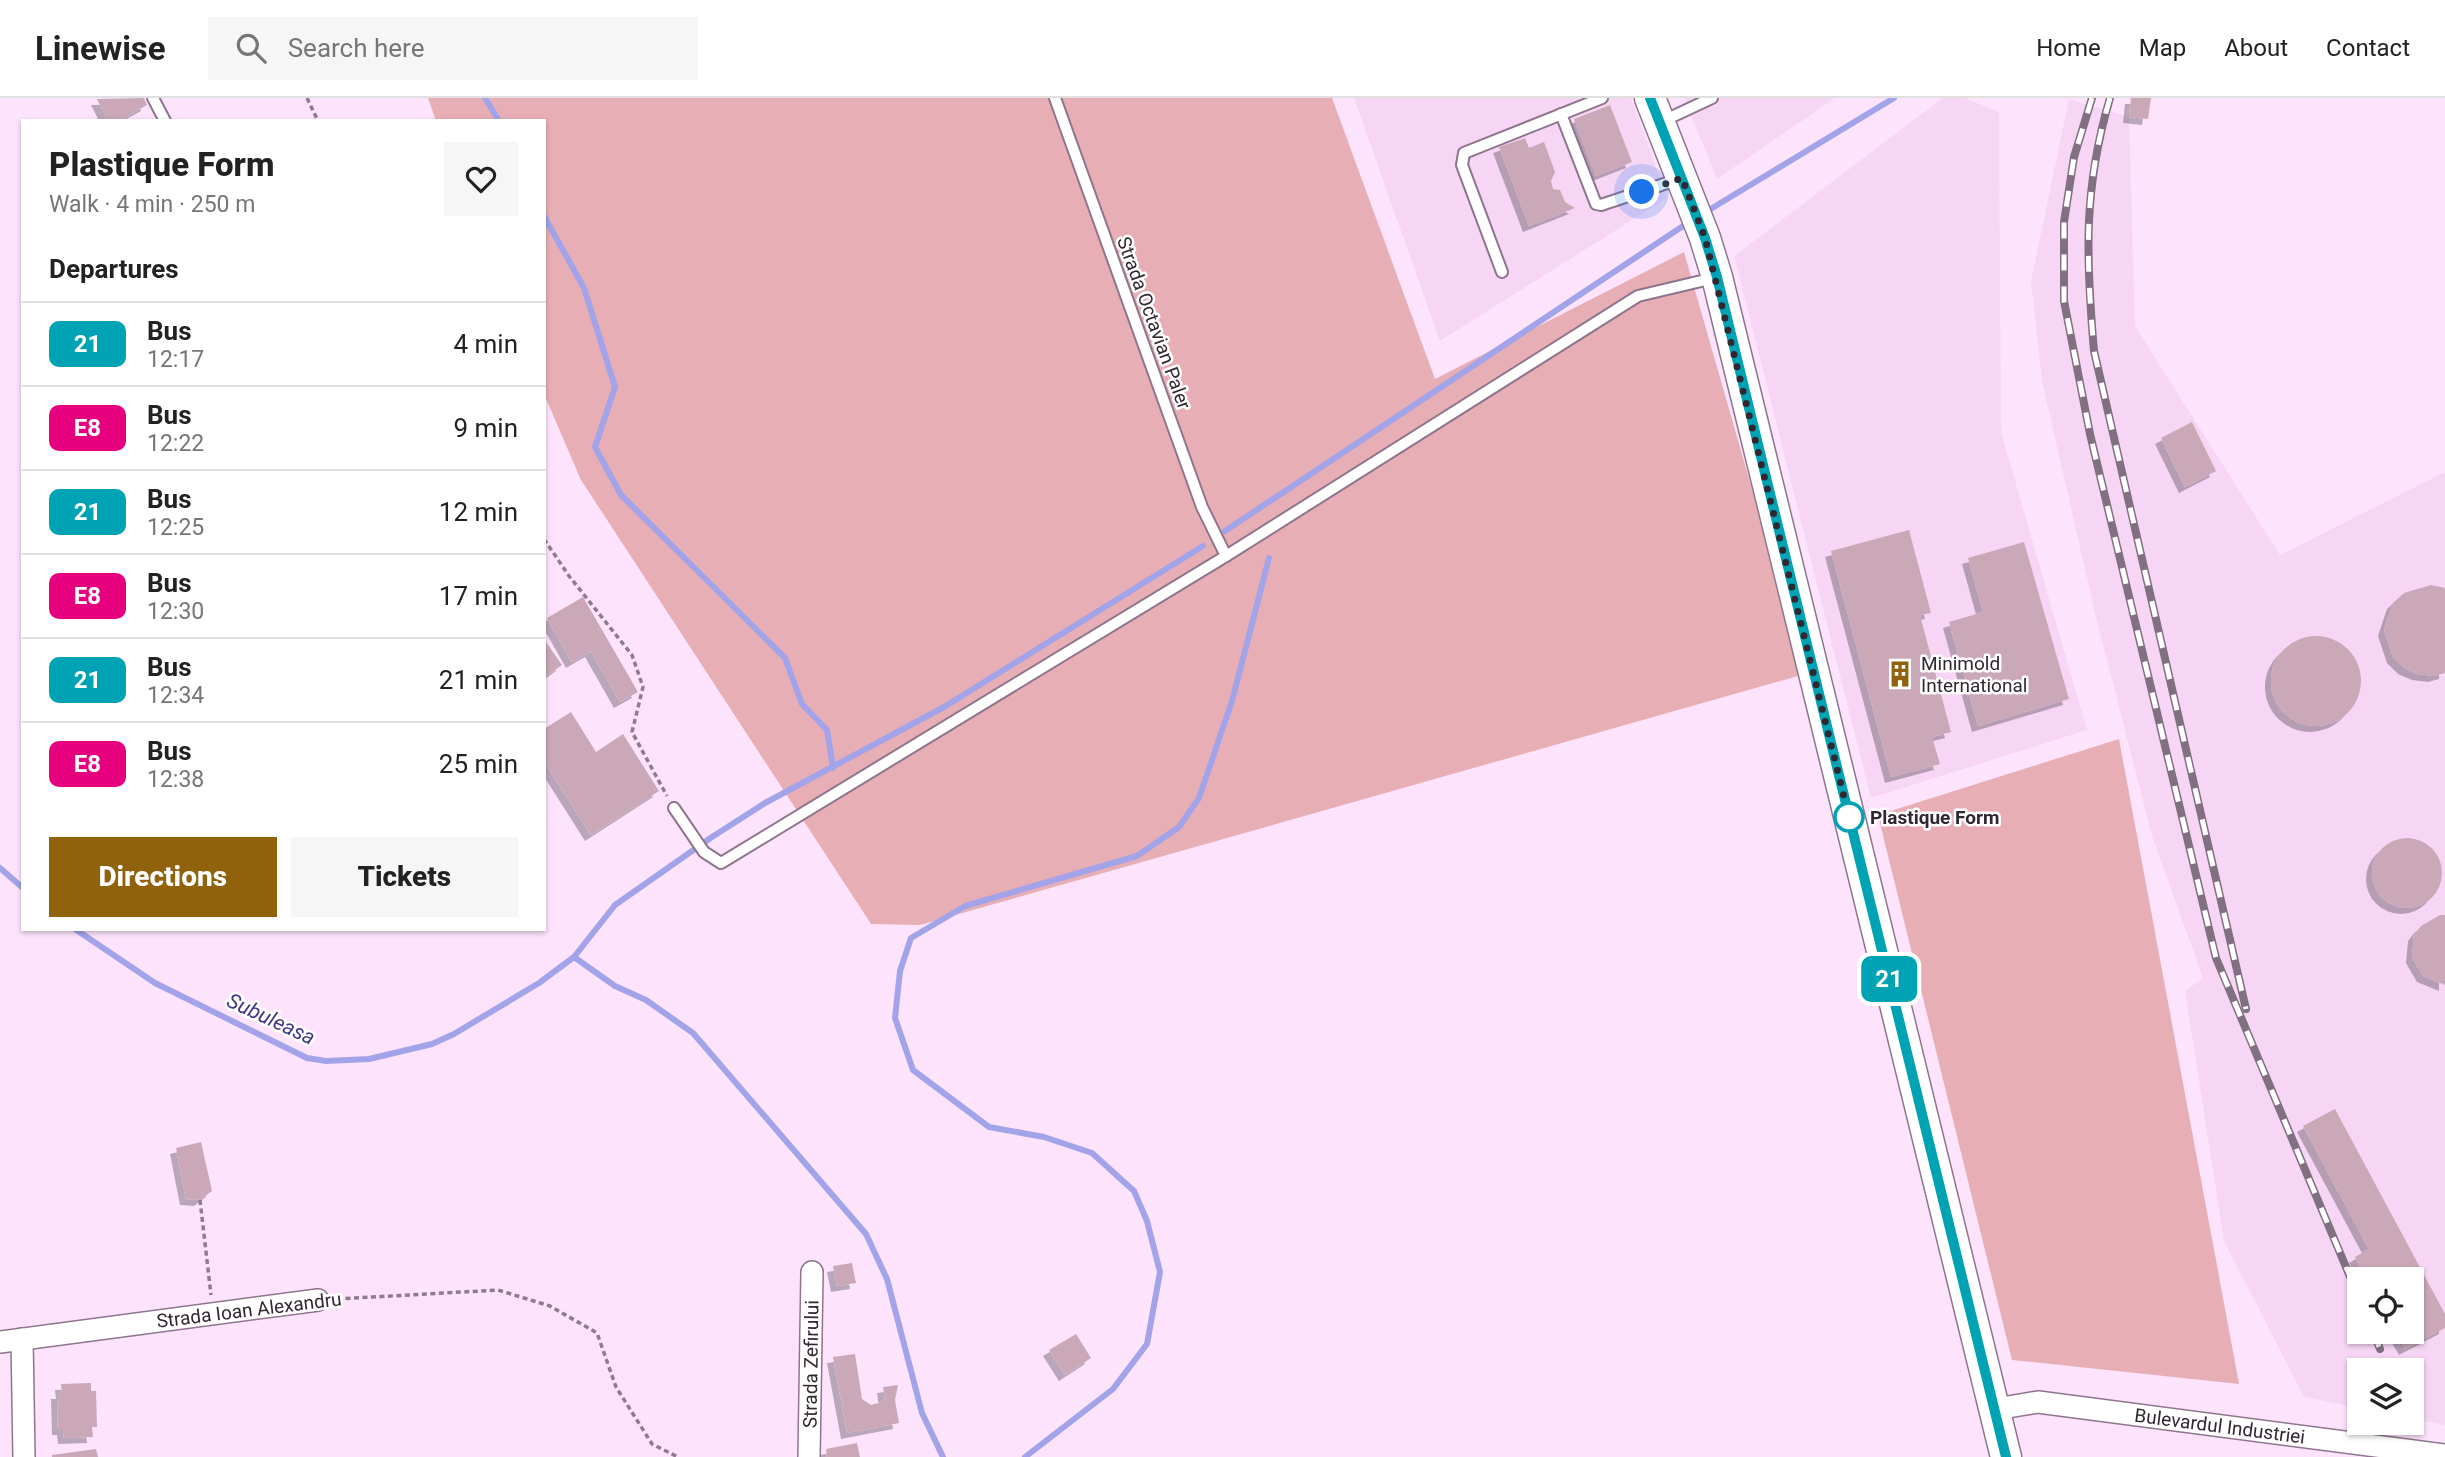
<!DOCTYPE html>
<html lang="en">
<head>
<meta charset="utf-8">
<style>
  :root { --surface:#fff; --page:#f6f6f6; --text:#222; --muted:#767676; --line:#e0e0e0; --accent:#8f620b }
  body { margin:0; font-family:Roboto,sans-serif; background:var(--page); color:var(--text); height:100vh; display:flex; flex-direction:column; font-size:26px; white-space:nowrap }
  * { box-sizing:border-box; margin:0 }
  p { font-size:23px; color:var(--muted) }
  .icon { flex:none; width:38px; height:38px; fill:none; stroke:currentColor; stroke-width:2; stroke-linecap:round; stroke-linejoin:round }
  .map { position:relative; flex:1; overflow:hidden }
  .drawer { position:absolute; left:21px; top:21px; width:525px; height:812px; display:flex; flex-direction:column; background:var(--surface); border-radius:0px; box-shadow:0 2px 5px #0004 }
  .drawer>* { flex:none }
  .badge { padding:0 14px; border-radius:10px; font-size:24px; line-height:46px }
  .tools { position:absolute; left:2347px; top:1169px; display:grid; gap:14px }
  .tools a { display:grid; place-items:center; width:77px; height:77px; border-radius:0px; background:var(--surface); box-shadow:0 2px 5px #0004; font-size:35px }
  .you { position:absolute; width:35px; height:35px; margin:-18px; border:5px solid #fff; border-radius:50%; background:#1a73e8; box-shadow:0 0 0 10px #1a73e833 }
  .map>.badge { position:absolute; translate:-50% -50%; box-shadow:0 0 0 4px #fff }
  h2 { padding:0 28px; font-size:26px; line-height:63px }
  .round { display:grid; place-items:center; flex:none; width:74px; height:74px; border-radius:0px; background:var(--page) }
  .headline { display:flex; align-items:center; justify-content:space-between; height:119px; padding:0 28px }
  h1 { font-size:33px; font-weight:800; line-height:52px }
  .action { display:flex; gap:14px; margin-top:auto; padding:14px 28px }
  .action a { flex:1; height:80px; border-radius:0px; background:var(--accent); color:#fff; font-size:28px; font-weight:800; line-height:80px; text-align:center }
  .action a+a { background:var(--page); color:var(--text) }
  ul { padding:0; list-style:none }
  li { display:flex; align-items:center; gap:21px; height:84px; padding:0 28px; border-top:2px solid var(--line) }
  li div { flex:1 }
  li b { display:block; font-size:26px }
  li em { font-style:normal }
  li .badge { min-width:77px; font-weight:700; text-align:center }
  header { display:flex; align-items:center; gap:42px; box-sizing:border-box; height:98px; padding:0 35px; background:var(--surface); border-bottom:2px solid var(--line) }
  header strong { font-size:33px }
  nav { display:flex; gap:38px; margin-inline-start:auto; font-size:24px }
  .search { width:490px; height:63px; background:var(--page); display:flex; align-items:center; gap:18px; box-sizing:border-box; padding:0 24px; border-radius:0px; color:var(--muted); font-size:26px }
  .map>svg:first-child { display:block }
  .built { fill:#f7d6f5; fill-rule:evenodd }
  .green { fill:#e7afb5 }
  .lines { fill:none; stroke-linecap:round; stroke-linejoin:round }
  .stream { stroke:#a3a3ea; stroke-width:6 }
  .building { fill:#cba8b8; filter:url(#shadow) }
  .lane-casing { stroke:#8e758d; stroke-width:14 }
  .street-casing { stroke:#8e758d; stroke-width:24 }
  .secondary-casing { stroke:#8e758d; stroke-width:33 }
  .path { stroke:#8e7c8e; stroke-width:3.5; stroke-dasharray:5 3.5; stroke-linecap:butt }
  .lane { stroke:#fff; stroke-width:10 }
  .street { stroke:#fff; stroke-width:21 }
  .secondary { stroke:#fff; stroke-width:30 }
  .rail-casing { stroke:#817081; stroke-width:8 }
  .rail { stroke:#fff; stroke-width:5; stroke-dasharray:16; stroke-linecap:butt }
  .line-casing { stroke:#fff; stroke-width:16 }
  .line { stroke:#00a3b4; stroke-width:10 }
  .walk { stroke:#312731; stroke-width:7; stroke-dasharray:0 12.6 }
  .stop-dot { fill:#fff; stroke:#00a3b4; stroke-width:3.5 }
  .labels { text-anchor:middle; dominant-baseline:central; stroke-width:5; stroke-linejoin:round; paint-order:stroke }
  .street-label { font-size:19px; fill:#312731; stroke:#fff }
  .poi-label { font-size:19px; fill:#312731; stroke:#fff; text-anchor:start }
  .stop-label { font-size:19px; font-weight:bold; fill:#312731; stroke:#fff; text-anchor:start }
  .water-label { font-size:21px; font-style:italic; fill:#40378a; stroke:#fff }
</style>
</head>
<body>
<header>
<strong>Linewise</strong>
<div class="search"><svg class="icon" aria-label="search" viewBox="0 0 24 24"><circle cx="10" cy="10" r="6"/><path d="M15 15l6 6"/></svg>Search here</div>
<nav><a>Home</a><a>Map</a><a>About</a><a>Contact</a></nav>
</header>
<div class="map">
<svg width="2445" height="1359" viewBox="0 0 2445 1359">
  <defs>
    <filter id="shadow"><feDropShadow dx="-6" dy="6" stdDeviation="0" flood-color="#0004"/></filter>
  </defs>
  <rect width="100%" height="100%" fill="#fee3fd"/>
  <g class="built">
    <path d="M1354,0H1631L1667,100L1440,243Z"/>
    <path d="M1684,0H1835L1717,81Z"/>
    <path d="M1943,0H1965L1999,14L2001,334L2087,632L1871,700L1734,158Z"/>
    <path d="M2069,1L2129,19L2135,228L2280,457L2445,374V1327L2412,1321V1272H2359V1310L2304,1299L2224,1143L2185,893L2203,880L2152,738L2095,515L2042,283L2031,183ZM2359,1181H2412V1234H2359Z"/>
  </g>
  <g class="green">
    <path d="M428,0H1332L1435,281L1684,154L1805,576L920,827L871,826L581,382L544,296V23H436Z"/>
    <path d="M2119,641L2239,1286L2012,1262L1878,717Z"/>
  </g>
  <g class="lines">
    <g class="stream">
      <path d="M485,0L499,23"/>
      <path d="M1704,115L1894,0"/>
      <path d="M544,118L584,190L615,289L595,349L621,397L785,560L802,606L827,632L833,670"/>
      <path d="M1225,433L1689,124"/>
      <path d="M0,770L23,790"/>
      <path d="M75,831L155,885L307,960L326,963L369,961L432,946L454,936L539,885L574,859L615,807L712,739L765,705L944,609L1203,448"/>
      <path d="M574,859L615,888L646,902L693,935L866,1136L887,1181L922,1315L943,1359"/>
      <path d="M1025,1359L1113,1291L1147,1246L1160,1174L1147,1123L1134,1093L1092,1055L1044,1039L989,1029L913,972L895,920L900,873L911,840L965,808L1137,758L1179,729L1199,700L1232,603L1269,460"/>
    </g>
  </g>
  <g class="building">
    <path d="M144,0L147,7L118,23H108L97,1Z"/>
    <path d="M2131,0H2151L2148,21L2129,19Z"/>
    <path d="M1610,7L1632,64L1596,78L1574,21Z"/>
    <path d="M1525,40L1529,50L1544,44L1555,74L1551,83L1553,91L1560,92L1565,104L1575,110L1529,128L1499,49Z"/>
    <path d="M2192,324L2216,373L2185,389L2161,340Z"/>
    <path d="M1909,432L1931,515L1920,517L1951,634L1932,639L1940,666L1891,679L1831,453Z"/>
    <path d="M2024,444L2069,601L1978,628L1949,524L1983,514L1968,460Z"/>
    <path d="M2431,487L2445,490V575L2434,578L2418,576L2404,570L2393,559L2384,532L2393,505L2404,495Z"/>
    <path d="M583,499L638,594L620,604L591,553L572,564L547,520Z"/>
    <circle cx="2316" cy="583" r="45"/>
    <path d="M544,541L562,567L544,580Z"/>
    <path d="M571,614L596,654L623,636L659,693L591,737L544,663V631Z"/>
    <circle cx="2407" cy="775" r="35"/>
    <path d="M2440,817H2445V887L2423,878L2412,859L2414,837L2421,828Z"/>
    <path d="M2335,1011L2445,1216V1230L2405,1251L2395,1234H2412V1181H2367L2355,1159L2369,1151L2303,1028Z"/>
    <path d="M201,1044L212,1093L200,1102L186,1101L176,1050Z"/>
    <path d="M852,1165L856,1185L837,1188L833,1168Z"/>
    <path d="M1076,1236L1091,1260L1065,1277L1049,1252Z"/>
    <path d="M855,1256L862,1301L871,1307L885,1303L883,1289L898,1287L895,1302L899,1325L847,1335L833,1259Z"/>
    <path d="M91,1285V1293H96L97,1329H92L93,1339L64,1340L63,1331H58L57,1295H62L61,1286Z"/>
    <path d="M857,1345L860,1359H827L826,1351Z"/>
    <path d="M96,1351L98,1359H52V1357Z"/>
  </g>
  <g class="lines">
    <g class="lane-casing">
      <g id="lane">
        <path d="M153,0L165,23"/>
        <path d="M1055,0L1202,409L1226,458"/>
        <path d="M1561,16L1596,106L1601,107L1679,81"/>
        <path d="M1663,23L1712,0"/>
        <path d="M1502,174L1462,67L1464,55L1602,0"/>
        <path d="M674,710L704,754L721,765L1226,458L1638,198L1714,180"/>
      </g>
    </g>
    <g class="street-casing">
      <g id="street">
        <path d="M22,1241L24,1359"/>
        <path d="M0,1244L318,1202"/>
        <path id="s1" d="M1996,1311L2038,1304L2445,1357"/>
        <path id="s2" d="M809,1359L812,1174"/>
      </g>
    </g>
    <g class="secondary-casing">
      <path id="secondary" d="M1650,0L1705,140L1717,179L2006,1359"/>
    </g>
    <g class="path">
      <path d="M307,0L318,23"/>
      <path d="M544,441L569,478L632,557L643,589L632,634L667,698"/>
      <path d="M200,1102L211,1197"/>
      <path d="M337,1201L498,1192L550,1208L597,1235L616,1289L652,1346L678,1359"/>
    </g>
    <use href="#lane" class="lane"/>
    <use href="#street" class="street"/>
    <use href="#secondary" class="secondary"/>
    <g class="rail-casing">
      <g id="rail">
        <path d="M2092,0L2074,59L2064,124V203L2090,336L2216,860L2359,1200"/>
        <path d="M2110,0C2083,91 2086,160 2094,253L2246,911"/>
        <path d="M2373,1234L2380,1251"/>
      </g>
    </g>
    <use href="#rail" class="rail"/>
  </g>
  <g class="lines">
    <g class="line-casing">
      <path id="line" d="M1650,0L1705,140L1717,179L2006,1359"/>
    </g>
    <use href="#line" class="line"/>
    <path class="walk" d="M1642,94L1682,80L1705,140L1849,719"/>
  </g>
  <defs>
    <g id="building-bare" transform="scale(2.1)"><path d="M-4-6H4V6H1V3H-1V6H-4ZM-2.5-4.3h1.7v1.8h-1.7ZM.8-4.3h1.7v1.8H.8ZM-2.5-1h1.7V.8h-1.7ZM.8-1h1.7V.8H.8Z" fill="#8f620b" stroke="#fff" stroke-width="2.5" paint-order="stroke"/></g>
  </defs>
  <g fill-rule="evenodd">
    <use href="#building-bare" x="1900" y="576"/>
  </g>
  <circle class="stop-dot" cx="1849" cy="719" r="14"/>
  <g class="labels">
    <g class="street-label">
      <text transform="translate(1154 225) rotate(70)">Strada Octavian Paler</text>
      <text transform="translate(249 1212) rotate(-7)">Strada Ioan Alexandru</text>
      <text stroke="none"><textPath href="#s2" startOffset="93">Strada Zefirului</textPath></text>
      <text stroke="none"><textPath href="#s1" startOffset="226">Bulevardul Industriei</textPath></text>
    </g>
    <g class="poi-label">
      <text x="1921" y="565">Minimold<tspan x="1921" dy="22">International</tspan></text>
    </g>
    <g class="stop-label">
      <text x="1870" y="719">Plastique Form</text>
    </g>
    <g class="water-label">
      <text transform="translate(271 921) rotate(25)">Subuleasa</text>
    </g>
  </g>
</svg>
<div class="tools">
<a><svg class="icon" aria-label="locate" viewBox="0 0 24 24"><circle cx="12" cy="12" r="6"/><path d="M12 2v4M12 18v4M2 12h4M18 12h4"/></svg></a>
<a><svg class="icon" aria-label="layers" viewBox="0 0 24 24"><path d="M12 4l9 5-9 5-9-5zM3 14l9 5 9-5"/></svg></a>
</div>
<div class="you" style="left:1642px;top:94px"></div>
<b class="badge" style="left:1889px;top:881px;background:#00a3b4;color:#fff">21</b>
<section class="drawer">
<div class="headline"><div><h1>Plastique Form</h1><p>Walk · 4 min · 250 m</p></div><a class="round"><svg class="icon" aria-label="heart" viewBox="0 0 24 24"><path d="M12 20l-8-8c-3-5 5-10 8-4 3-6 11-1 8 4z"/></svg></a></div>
<h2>Departures</h2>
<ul>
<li><span class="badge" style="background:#00a3b4;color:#fff">21</span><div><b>Bus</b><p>12:17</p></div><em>4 min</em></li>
<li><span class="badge" style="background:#e6007e;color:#fff">E8</span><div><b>Bus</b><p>12:22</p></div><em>9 min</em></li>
<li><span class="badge" style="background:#00a3b4;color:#fff">21</span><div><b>Bus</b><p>12:25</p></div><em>12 min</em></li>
<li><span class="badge" style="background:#e6007e;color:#fff">E8</span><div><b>Bus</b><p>12:30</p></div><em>17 min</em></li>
<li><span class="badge" style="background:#00a3b4;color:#fff">21</span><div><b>Bus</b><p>12:34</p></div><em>21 min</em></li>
<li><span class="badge" style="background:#e6007e;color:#fff">E8</span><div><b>Bus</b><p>12:38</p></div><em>25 min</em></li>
</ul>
<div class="action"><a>Directions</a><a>Tickets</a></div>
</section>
</div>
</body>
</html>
